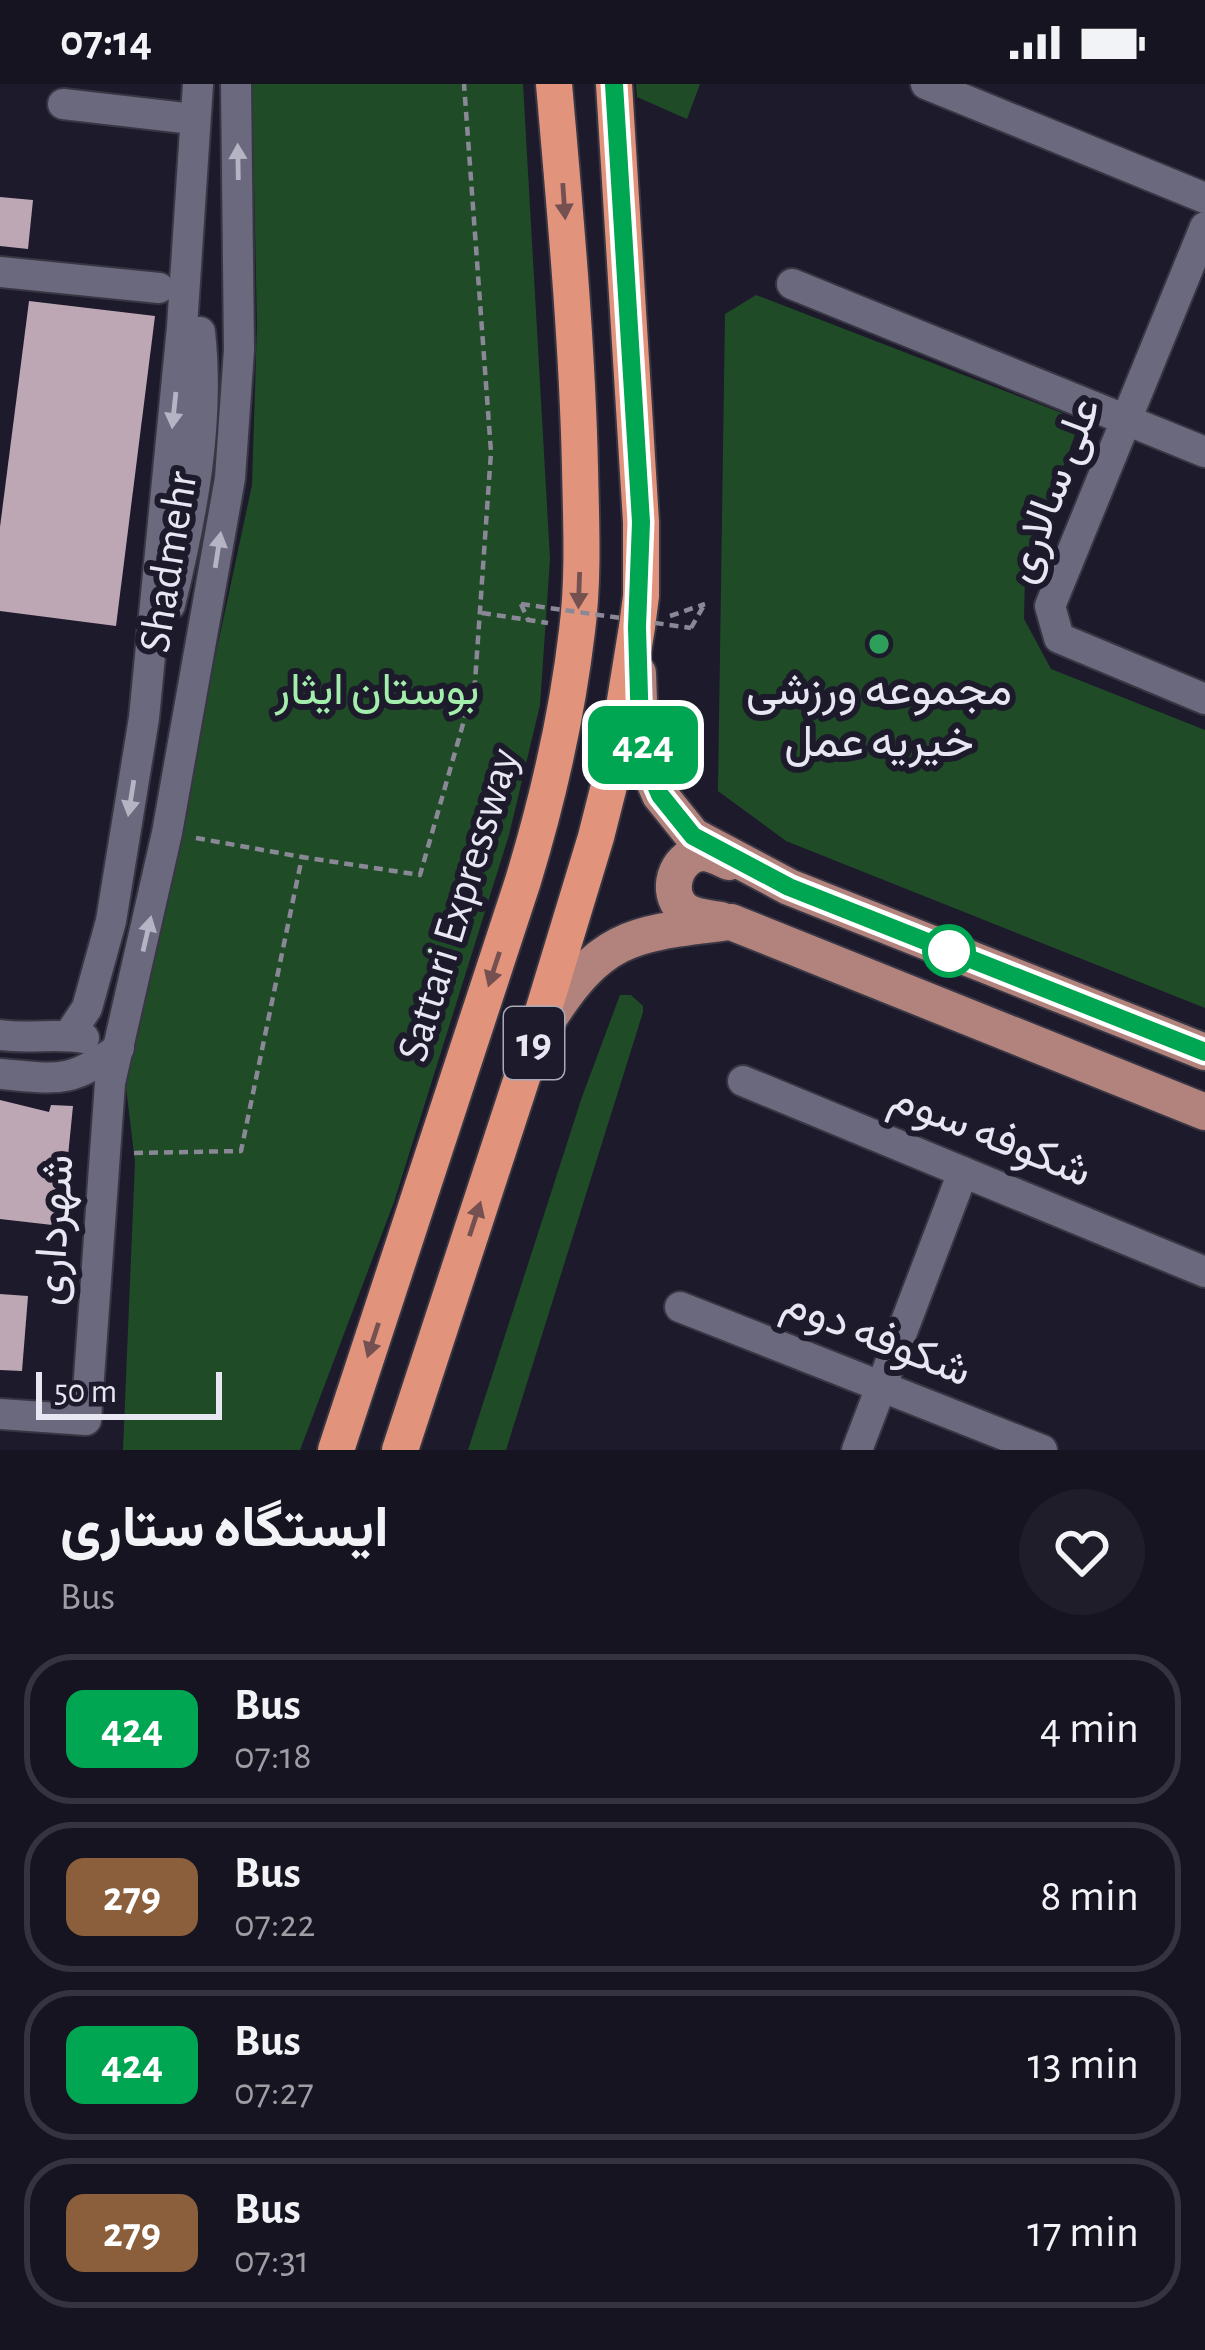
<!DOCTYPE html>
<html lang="en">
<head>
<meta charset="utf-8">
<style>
  :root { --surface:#161421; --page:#1f1d2a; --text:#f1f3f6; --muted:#9e9ea5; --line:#35333f }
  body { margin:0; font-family:"Alegreya Sans",Vazirmatn,sans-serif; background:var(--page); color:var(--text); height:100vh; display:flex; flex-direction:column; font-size:45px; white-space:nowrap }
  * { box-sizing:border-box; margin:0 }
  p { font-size:39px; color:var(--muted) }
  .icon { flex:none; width:66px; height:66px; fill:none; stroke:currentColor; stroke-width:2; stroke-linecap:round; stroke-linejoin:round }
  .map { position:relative; height:1366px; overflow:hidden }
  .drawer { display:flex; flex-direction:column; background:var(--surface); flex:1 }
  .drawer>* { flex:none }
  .badge { padding:0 24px; border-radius:18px; font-size:42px; line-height:78px }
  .scale { position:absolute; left:36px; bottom:30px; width:186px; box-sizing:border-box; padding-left:12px; border:6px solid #e7e6f2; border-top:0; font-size:33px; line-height:42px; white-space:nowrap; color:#e7e6f2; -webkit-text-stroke:9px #1d1a2c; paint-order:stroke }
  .map>.badge { position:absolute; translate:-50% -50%; box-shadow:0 0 0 6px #fff }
  .round { display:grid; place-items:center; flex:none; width:126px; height:126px; border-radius:63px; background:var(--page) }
  .head { display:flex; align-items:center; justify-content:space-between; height:204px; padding:0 60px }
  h1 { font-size:57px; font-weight:700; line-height:90px }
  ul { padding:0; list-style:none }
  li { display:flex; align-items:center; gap:36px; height:150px; margin:0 24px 18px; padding:0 36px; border:6px solid var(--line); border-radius:48px }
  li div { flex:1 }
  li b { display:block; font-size:45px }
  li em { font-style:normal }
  li .badge { min-width:132px; font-weight:700; text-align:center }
  .status { display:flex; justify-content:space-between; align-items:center; height:84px; padding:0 60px; background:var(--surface); direction:ltr }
  .status svg { height:33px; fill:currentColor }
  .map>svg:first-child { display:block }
  .green { fill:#1f4c27 }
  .building { fill:#bea7b5 }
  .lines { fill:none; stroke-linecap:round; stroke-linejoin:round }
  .minor-casing { stroke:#393644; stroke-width:34 }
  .major-casing { stroke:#393644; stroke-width:40 }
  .highway-casing { stroke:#393644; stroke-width:40 }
  .path { stroke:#8a8897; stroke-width:4.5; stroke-dasharray:9 6; stroke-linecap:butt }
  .minor { stroke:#6b697e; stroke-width:30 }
  .major { stroke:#b2827c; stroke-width:36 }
  .highway { stroke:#e1937b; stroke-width:36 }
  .path-bridge { stroke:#8a8897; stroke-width:4.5; stroke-dasharray:9 6; stroke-linecap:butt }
  .oneway { fill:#b5b4c4 }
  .oneway2 { fill:#755050 }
  .line-casing { stroke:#fff; stroke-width:27 }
  .line { stroke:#00a651; stroke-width:18 }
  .leisure-dot { fill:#2e9e5b; stroke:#1d1a2c; stroke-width:4.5 }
  .stop-dot { fill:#fff; stroke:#00a651; stroke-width:6 }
  .labels { text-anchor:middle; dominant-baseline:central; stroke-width:12; stroke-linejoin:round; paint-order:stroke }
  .shield { fill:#1d1a2c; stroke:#aaa9b7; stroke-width:3 }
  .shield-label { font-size:42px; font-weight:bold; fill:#e7e6f2 }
  .street-label { font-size:45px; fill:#e7e6f2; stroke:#1d1a2c }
  .park-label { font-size:45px; fill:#a4eeac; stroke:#1d1a2c }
  .poi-label { font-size:45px; fill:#e7e6f2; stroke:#1d1a2c }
</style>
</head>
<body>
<div class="status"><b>07:14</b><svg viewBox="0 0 49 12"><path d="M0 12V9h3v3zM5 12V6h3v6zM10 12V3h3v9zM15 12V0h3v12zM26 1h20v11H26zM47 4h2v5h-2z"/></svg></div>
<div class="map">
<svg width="1205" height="1366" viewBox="0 0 1205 1366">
  <rect width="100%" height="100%" fill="#1d1a2c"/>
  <g class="green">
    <path d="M252,0H523L550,475L540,621L509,751L394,1118L300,1366H123L135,1078L125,995L252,401L257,241Z"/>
    <path d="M636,0H700L687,35L637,13Z"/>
    <path d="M756,211L1067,331L1078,342L1025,492L1024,535L1051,585L1205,646V924L786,757L718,707L725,230Z"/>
    <path d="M620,911H631L643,922V928L506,1366H468L582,1013Z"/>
  </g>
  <g class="building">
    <path d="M0,113L33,116L28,165L0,162Z"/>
    <path d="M29,217L155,232L116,542L0,527V443Z"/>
    <path d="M0,1016L49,1028L51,1021L73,1022L61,1142L0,1135Z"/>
    <path d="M0,1210L28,1212L22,1287L0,1286Z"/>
  </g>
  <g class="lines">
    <g class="minor-casing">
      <g id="minor">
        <path d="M926,0L1205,114"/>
        <path d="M63,20L193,35"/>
        <path d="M1205,143L1050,522L1059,554L1205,615"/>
        <path d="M0,188L159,204"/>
        <path d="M792,200L1205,368"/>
        <path d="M170,521C192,432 210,339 200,248"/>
        <path d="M0,951C29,955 59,949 84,954"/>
        <path d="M69,951L87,924L111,837L144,634L182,243L198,0"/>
        <path d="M0,990C58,995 71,1000 119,964"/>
        <path d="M743,997L1205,1188"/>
        <path d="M680,1223L1042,1366"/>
        <path d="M0,1330L86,1336L110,999L167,749L230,394L239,266L236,0"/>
        <path d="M857,1366L963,1088"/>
      </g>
    </g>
    <g class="major-casing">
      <g id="major">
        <path d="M638,589L640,646L647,681L660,711L693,752L789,803L1205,968"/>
        <path d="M721,836C709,834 692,833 683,825C665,808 675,774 700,769C710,768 720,774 729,778"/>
        <path d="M546,939C602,850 632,850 731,838L1205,1028"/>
      </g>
    </g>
    <g class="highway-casing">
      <g id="highway">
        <path d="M336,1366L523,797C548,715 567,632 577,547C584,493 581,437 580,383C577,255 565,127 554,0"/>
        <path d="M400,1366L534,957L596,753L615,678L637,543L641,512V438L614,0"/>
      </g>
    </g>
    <g class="path">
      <path d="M521,520L528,536"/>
      <path d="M482,529L548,539"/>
      <path d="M670,532L705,520"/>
      <path d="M691,544L703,523"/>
      <path d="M196,754L302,773"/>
      <path d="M134,1069L241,1067L302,773L420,791L475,598L491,368L464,0"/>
    </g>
    <use href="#minor" class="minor"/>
    <use href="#major" class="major"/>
    <use href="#highway" class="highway"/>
    <path class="path-bridge" d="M521,520L691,544"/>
  </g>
  <defs><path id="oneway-solid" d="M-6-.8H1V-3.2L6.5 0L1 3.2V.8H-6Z" transform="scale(3)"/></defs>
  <g class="oneway">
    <use href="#oneway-solid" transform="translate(238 78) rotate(-91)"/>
    <use href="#oneway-solid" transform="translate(174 326) rotate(96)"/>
    <use href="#oneway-solid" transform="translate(218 466) rotate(-81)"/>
    <use href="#oneway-solid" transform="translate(131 714) rotate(99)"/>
    <use href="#oneway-solid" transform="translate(147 850) rotate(-77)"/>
  </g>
  <g class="oneway2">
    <use href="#oneway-solid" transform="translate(564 117) rotate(86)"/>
    <use href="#oneway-solid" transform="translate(579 506) rotate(92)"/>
    <use href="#oneway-solid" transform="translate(494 885) rotate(108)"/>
    <use href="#oneway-solid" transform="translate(475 1135) rotate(-72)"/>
    <use href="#oneway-solid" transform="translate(373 1256) rotate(108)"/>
  </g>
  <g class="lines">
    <g class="line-casing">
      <path id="line" d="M614,0L641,438L637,543L640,646L647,681L660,711L693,752L789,803L1205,968"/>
    </g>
    <use href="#line" class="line"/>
  </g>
  <circle class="leisure-dot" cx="879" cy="560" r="12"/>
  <circle class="stop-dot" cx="949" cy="867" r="24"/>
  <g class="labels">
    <rect class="shield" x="504" y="923" width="60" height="72" rx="9"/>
    <g class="shield-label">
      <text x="534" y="959">19</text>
    </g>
    <g class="street-label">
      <text transform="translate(1053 406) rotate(-69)">علی سالاری</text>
      <text transform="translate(169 478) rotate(-81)">Shadmehr</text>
      <text transform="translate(459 821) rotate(-73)">Sattari Expressway</text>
      <text transform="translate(991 1051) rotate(22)">شکوفه سوم</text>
      <text transform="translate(54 1146) rotate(-86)">شهرداری</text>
      <text transform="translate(877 1253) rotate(22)">شکوفه دوم</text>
    </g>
    <g class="park-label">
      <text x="377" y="606">بوستان ایثار</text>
    </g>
    <g class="poi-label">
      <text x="879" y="606">مجموعه ورزشی<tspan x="879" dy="52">خیریه عمل</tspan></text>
    </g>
  </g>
</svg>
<div class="scale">50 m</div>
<b class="badge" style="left:643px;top:661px;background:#00a651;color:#fff">424</b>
</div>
<section class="drawer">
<div class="head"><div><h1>ایستگاه ستاری</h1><p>Bus</p></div><a class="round"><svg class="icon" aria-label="heart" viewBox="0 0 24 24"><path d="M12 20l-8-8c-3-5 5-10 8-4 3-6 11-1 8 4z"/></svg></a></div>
<ul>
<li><span class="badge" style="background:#00a651;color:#fff">424</span><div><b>Bus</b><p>07:18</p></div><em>4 min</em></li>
<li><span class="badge" style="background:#8b5e3c;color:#fff">279</span><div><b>Bus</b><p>07:22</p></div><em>8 min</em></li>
<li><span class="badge" style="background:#00a651;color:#fff">424</span><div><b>Bus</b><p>07:27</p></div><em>13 min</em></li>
<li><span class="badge" style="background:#8b5e3c;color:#fff">279</span><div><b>Bus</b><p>07:31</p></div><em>17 min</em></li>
</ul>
</section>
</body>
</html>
